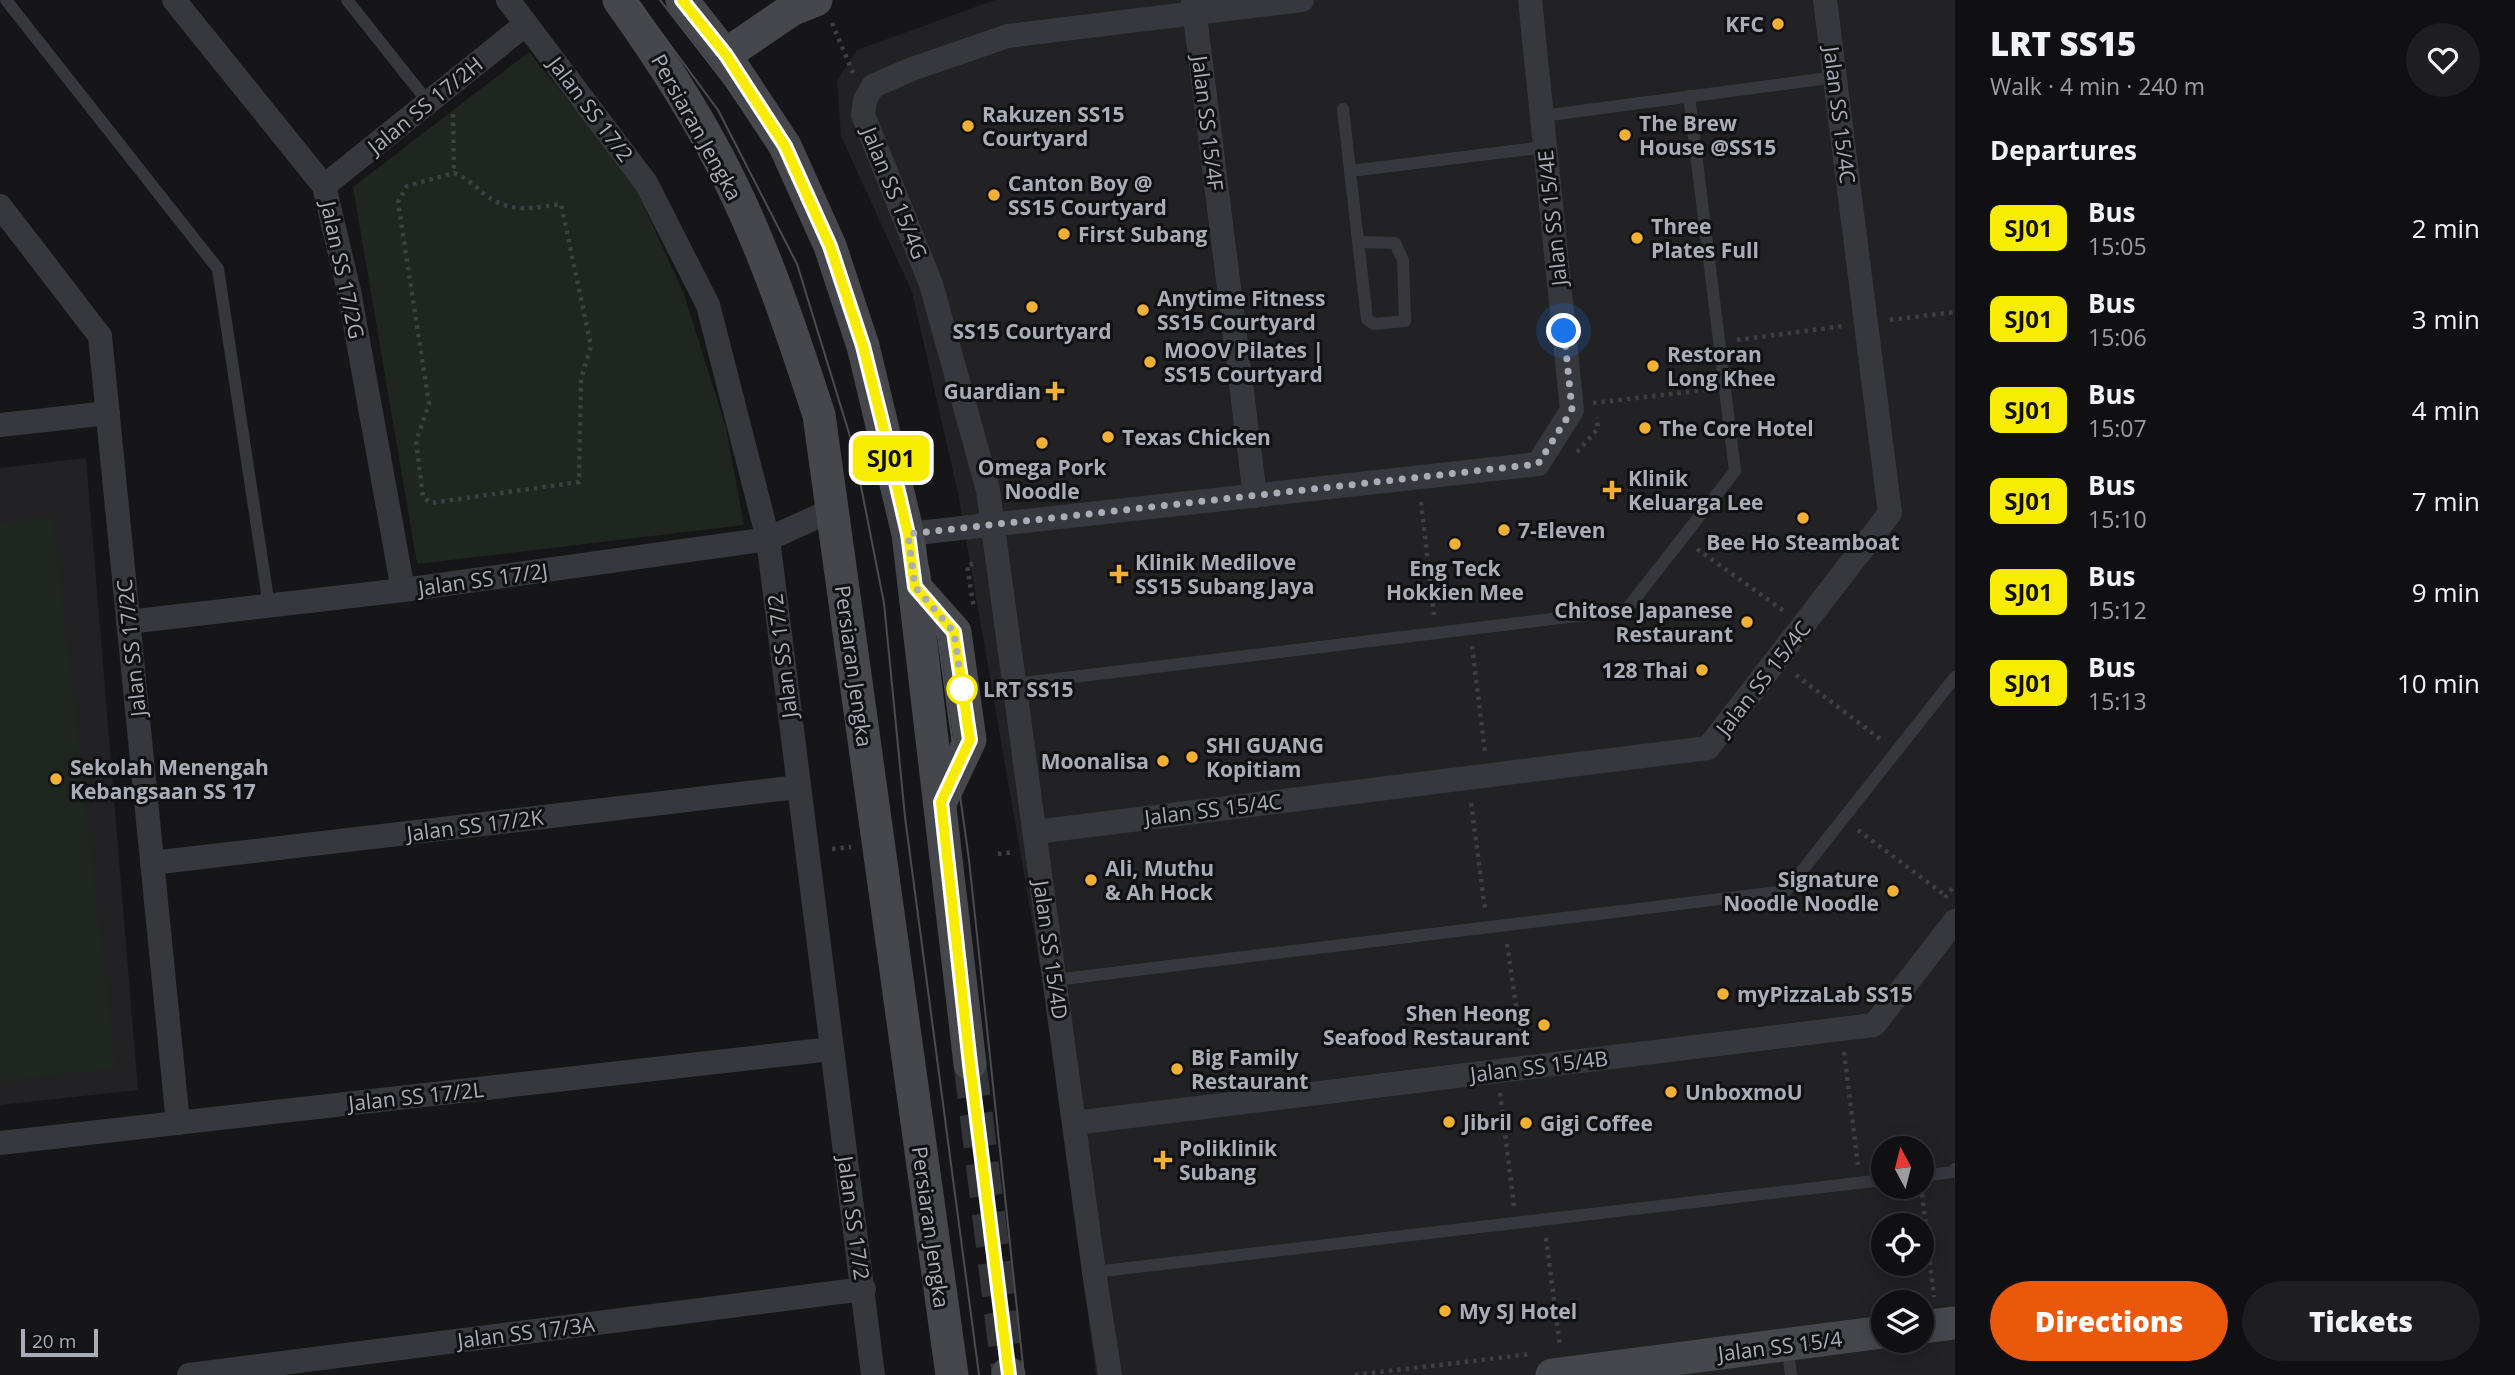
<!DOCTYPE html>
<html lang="en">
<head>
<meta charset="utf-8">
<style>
  :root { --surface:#101012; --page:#1e1e20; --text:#f1f3f6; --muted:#9c9d9f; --line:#303032; --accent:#ea580c }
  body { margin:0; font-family:"Open Sans",sans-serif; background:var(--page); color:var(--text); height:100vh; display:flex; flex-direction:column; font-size:26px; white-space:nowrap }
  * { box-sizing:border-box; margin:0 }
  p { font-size:23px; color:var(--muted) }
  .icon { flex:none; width:38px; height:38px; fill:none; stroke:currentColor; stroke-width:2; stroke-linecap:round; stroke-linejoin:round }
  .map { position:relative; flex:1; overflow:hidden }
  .side { display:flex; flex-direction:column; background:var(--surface); width:560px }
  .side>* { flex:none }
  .badge { padding:0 14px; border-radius:10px; font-size:24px; line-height:46px }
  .needle { width:46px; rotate:353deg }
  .fabs { position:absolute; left:1871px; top:1136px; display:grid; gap:14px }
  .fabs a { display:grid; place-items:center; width:63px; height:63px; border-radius:50%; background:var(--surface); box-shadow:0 4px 18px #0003,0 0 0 2px var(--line); font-size:35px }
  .scale { position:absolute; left:21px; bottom:18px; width:77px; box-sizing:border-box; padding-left:7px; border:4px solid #a8adb8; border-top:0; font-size:19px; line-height:24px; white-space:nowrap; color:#a8adb8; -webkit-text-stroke:5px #111113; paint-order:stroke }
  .you { position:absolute; width:35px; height:35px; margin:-18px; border:5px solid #fff; border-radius:50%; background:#1a73e8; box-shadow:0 0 0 10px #1a73e833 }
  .map>.badge { position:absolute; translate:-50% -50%; box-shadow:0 0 0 4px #fff }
  h2 { padding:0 35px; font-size:26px; line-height:63px }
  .round { display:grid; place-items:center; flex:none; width:74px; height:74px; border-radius:37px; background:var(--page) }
  .headline { display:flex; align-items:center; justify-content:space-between; height:119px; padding:0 35px }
  h1 { font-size:33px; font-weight:800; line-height:52px }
  .primary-button { display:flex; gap:14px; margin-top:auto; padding:14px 35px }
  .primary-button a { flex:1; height:80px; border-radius:42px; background:var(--accent); color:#fff; font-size:28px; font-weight:800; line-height:80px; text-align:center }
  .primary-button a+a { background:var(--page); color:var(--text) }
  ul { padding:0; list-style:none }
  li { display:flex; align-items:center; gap:21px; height:91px; padding:0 35px }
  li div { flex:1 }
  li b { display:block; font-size:26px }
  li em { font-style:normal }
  li .badge { min-width:77px; font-weight:700; text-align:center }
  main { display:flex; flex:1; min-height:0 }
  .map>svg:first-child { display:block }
  .built { fill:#222225; fill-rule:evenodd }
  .green { fill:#1e261f }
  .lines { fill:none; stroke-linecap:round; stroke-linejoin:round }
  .secondary-tunnel { stroke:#333438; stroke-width:33; stroke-dasharray:33 17; stroke-linecap:butt }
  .path { stroke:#3d3f44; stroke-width:4.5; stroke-dasharray:3.5 5; stroke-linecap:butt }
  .lane { stroke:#37383d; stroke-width:12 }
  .street { stroke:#37383d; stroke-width:24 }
  .secondary { stroke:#45474d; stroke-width:33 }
  .tram { stroke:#4a4c52; stroke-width:2 }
  .line-casing { stroke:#fff; stroke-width:16 }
  .line { stroke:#f8ed00; stroke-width:10 }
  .walk { stroke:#a8adb8; stroke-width:7; stroke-dasharray:0 12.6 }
  .poi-dot { fill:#f2b134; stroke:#111113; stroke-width:2.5 }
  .stop-dot { fill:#fff; stroke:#f8ed00; stroke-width:3.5 }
  .labels { text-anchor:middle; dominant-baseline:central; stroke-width:6; stroke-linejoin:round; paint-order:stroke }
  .poi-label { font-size:21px; font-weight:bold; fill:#a8adb8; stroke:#111113; text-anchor:start }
  .street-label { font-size:21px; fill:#a8adb8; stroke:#111113 }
  .stop-label { font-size:21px; font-weight:bold; fill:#a8adb8; stroke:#111113; text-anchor:start }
</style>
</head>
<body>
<main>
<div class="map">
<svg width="1955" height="1375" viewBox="0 0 1955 1375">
  <rect width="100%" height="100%" fill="#161618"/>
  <g class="built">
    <path d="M995,0H1955V1375H1096L1043,984L958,493L912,292L841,136L837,80L857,50ZM1883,1148H1922V1186H1883ZM1883,1225H1922V1264H1883ZM1883,1302H1922V1340H1883Z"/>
    <path d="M86,458L138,1090L0,1105V468Z"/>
  </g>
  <g class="green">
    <path d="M529,52L630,176L684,294L726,428L744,525L417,564L353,187Z"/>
    <path d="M53,517L116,1068L0,1082V523Z"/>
  </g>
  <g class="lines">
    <path class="secondary-tunnel" d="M970,1064L1008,1373"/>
    <g class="path">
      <path d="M832,23L853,73"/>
      <path d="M453,114L454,173"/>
      <path d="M454,173C472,180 480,193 495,201C517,213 538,207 561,204L591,346L581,379L579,482L431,503L423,497L416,441L429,404L398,202L407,186Z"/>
      <path d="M1890,320L1955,312"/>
      <path d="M1737,340L1843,326"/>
      <path d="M1593,403L1706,390"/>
      <path d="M1577,452L1598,429L1597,417"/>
      <path d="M1421,502L1434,615"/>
      <path d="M1697,549L1784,611"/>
      <path d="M973,564L967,565L974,609"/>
      <path d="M1472,646L1485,752"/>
      <path d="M1796,675L1884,742"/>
      <path d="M1471,803L1485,909"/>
      <path d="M1858,830L1946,896"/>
      <path d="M832,849L851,847"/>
      <path d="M998,854L1015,852"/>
      <path d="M1945,898L1955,885"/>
      <path d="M1507,944L1522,1046"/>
      <path d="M1844,1052L1858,1165"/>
      <path d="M1500,1093L1514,1206"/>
      <path d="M1922,1194L1934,1297"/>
      <path d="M1546,1238L1560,1347"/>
      <path d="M1355,1375L1531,1354"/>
    </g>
    <g class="lane">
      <path d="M6,0L218,269L269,606"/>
      <path d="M347,0L428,102"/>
      <path d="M1343,109L1350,171"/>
      <path d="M1542,116L1836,77"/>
      <path d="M1359,242L1395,243L1403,260L1405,321L1374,324L1367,319L1350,171L1545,147"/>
      <path d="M1015,684L1626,610L1735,471L1689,96"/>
      <path d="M1055,980L1786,891L1955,677"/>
      <path d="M1922,1176L1953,1172L1955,1169"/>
      <path d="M1094,1272L1883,1180"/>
      <path d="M1787,1344L1791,1375"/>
    </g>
    <g class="street">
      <path d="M174,0L324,186L349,291L403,590"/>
      <path d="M508,0L646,183L708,305L768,539L873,1375"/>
      <path d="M1193,0L1255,496"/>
      <path d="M324,186L526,24"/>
      <path d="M0,206L100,336L178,1123"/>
      <path d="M0,425L108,413"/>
      <path d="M908,534L1538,464L1572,410L1530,0"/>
      <path d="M128,622L403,590L768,539L832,510"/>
      <path d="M1035,832L1708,748L1890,513L1825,0"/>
      <path d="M152,863L798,787"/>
      <path d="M1074,1123L1874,1025L1955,921"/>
      <path d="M0,1143L831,1049"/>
      <path d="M189,1375L864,1289"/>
      <path d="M1110,1375L1094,1272L988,490L931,284L863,115L865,100L873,86L912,69L1008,36L1302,0"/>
    </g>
    <g class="secondary">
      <path d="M619,0C659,56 700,119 730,181C767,256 793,335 819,415L952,1375"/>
      <path d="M682,0L725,55L785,146L830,246L863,346L908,534L970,1064"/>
      <path d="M725,55L791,10L816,0"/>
      <path d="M915,587L955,632L970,740L941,801"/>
      <path d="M1922,1327L1955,1323"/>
      <path d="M1008,1373L1009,1375"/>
      <path d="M1552,1375L1883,1332"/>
    </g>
    <g class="tram">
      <path d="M637,0L718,110L797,264L853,446L884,603L905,817L979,1375"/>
      <path d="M660,0L726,85L832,236L862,317L898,435L929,572L969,860L1024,1375"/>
    </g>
  </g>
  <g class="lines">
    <g class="line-casing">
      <path id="line" d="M682,0L726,55L785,146L830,246L863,346L882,422L908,534L915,587L954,632L970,740L941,802L970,1064L1009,1375"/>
    </g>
    <use href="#line" class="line"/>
    <path class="walk" d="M962,689L954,632L915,587L908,534L1538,464L1572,410L1564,331"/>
  </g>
  <g class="poi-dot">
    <circle cx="1778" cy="24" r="7"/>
    <circle cx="968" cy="126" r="7"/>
    <circle cx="1625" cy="135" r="7"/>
    <circle cx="994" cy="195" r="7"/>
    <circle cx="1064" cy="234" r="7"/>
    <circle cx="1637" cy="238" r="7"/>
    <circle cx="1032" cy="307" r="7"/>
    <circle cx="1143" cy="310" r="7"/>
    <circle cx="1150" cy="362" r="7"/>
    <circle cx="1653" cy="366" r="7"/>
    <path d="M1051.5 380.5h7v7h7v7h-7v7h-7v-7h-7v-7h7z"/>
    <circle cx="1645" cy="428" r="7"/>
    <circle cx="1108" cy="437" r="7"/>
    <circle cx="1042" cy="443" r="7"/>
    <path d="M1608.5 479.5h7v7h7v7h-7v7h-7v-7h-7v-7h7z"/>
    <circle cx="1803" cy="518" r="7"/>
    <circle cx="1504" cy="530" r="7"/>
    <circle cx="1455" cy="544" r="7"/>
    <path d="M1115.5 563.5h7v7h7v7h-7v7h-7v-7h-7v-7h7z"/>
    <circle cx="1747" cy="622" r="7"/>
    <circle cx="1702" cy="670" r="7"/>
    <circle cx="1192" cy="757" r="7"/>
    <circle cx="1163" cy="761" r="7"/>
    <circle cx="56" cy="779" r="7"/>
    <circle cx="1091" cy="880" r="7"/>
    <circle cx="1893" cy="891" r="7"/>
    <circle cx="1723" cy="994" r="7"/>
    <circle cx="1544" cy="1025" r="7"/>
    <circle cx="1177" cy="1069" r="7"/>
    <circle cx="1671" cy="1092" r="7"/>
    <circle cx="1449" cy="1122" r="7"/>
    <circle cx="1526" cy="1123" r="7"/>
    <path d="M1159.5 1149.5h7v7h7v7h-7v7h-7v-7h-7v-7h7z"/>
    <circle cx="1445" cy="1311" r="7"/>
  </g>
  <circle class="stop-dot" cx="962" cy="689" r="14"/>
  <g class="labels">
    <g class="poi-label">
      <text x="1764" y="24" text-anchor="end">KFC</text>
      <text x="982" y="114">Rakuzen SS15<tspan x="982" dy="24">Courtyard</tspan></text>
      <text x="1639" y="123">The Brew<tspan x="1639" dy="24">House @SS15</tspan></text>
      <text x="1008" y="183">Canton Boy @<tspan x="1008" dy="24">SS15 Courtyard</tspan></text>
      <text x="1651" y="226">Three<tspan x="1651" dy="24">Plates Full</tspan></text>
      <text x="1078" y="234">First Subang</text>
      <text x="1157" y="298">Anytime Fitness<tspan x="1157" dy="24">SS15 Courtyard</tspan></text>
      <text x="1032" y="331" text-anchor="middle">SS15 Courtyard</text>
      <text x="1164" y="350">MOOV Pilates |<tspan x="1164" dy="24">SS15 Courtyard</tspan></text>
      <text x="1667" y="354">Restoran<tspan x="1667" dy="24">Long Khee</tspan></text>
      <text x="1041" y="391" text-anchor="end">Guardian</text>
      <text x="1659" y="428">The Core Hotel</text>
      <text x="1122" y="437">Texas Chicken</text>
      <text x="1042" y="467" text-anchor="middle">Omega Pork<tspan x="1042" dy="24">Noodle</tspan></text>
      <text x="1628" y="478">Klinik<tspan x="1628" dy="24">Keluarga Lee</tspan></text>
      <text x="1518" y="530">7-Eleven</text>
      <text x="1803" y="542" text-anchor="middle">Bee Ho Steamboat</text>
      <text x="1135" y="562">Klinik Medilove<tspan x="1135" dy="24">SS15 Subang Jaya</tspan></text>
      <text x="1455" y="568" text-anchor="middle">Eng Teck<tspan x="1455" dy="24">Hokkien Mee</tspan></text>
      <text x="1733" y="610" text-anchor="end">Chitose Japanese<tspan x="1733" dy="24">Restaurant</tspan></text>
      <text x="1688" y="670" text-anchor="end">128 Thai</text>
      <text x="1206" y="745">SHI GUANG<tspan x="1206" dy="24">Kopitiam</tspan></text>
      <text x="1149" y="761" text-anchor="end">Moonalisa</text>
      <text x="70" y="767">Sekolah Menengah<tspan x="70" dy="24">Kebangsaan SS 17</tspan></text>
      <text x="1105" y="868">Ali, Muthu<tspan x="1105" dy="24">&amp; Ah Hock</tspan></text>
      <text x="1879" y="879" text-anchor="end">Signature<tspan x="1879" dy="24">Noodle Noodle</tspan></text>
      <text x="1737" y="994">myPizzaLab SS15</text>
      <text x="1530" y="1013" text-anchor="end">Shen Heong<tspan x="1530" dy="24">Seafood Restaurant</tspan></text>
      <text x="1191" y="1057">Big Family<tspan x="1191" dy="24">Restaurant</tspan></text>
      <text x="1685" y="1092">UnboxmoU</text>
      <text x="1463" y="1122">Jibril</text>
      <text x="1540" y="1123">Gigi Coffee</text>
      <text x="1179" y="1148">Poliklinik<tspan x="1179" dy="24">Subang</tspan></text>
      <text x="1459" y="1311">My SJ Hotel</text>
    </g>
    <g class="street-label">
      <text transform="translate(425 105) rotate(-39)">Jalan SS 17/2H</text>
      <text transform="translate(591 109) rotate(53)">Jalan SS 17/2</text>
      <text transform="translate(1840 115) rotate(83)">Jalan SS 15/4C</text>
      <text transform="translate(1208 123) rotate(83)">Jalan SS 15/4F</text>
      <text transform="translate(697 127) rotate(61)">Persiaran Jengka</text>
      <text transform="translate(895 193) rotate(68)">Jalan SS 15/4G</text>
      <text transform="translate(1552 218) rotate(-96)">Jalan SS 15/4E</text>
      <text transform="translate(343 270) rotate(78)">Jalan SS 17/2G</text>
      <text transform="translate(483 579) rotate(-8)">Jalan SS 17/2J</text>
      <text transform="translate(131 648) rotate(-96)">Jalan SS 17/2C</text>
      <text transform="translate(782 656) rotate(-97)">Jalan SS 17/2</text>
      <text transform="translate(854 666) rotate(82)">Persiaran Jengka</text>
      <text transform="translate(1763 678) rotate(-52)">Jalan SS 15/4C</text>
      <text transform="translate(1213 809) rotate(-7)">Jalan SS 15/4C</text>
      <text transform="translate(475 825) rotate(-7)">Jalan SS 17/2K</text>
      <text transform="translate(1051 950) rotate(82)">Jalan SS 15/4D</text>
      <text transform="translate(1539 1066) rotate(-7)">Jalan SS 15/4B</text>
      <text transform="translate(416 1096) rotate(-6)">Jalan SS 17/2L</text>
      <text transform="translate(854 1218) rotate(82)">Jalan SS 17/2</text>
      <text transform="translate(931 1227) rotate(82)">Persiaran Jengka</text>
      <text transform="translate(526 1332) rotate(-7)">Jalan SS 17/3A</text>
      <text transform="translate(1780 1346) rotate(-7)">Jalan SS 15/4</text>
    </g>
    <g class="stop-label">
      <text x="983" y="689">LRT SS15</text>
    </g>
  </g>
</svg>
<div class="fabs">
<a><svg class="needle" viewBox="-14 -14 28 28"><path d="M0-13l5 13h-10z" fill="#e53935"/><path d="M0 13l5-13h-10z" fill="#9c9d9f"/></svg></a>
<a><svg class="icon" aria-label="locate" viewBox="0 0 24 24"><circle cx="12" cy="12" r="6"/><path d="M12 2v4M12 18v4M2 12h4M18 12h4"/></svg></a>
<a><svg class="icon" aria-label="layers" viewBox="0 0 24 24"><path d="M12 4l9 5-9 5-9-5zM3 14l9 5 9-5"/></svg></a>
</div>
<div class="scale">20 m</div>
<div class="you" style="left:1564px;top:331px"></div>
<b class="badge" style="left:891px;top:458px;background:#f8ed00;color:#111">SJ01</b>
</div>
<section class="side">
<div class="headline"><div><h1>LRT SS15</h1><p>Walk · 4 min · 240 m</p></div><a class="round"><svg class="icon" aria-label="heart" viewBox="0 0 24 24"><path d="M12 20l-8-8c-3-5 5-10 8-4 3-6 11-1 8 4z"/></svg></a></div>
<h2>Departures</h2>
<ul>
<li><span class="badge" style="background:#f8ed00;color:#111">SJ01</span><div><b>Bus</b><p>15:05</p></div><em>2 min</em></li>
<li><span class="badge" style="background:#f8ed00;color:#111">SJ01</span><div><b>Bus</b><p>15:06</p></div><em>3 min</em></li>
<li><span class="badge" style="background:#f8ed00;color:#111">SJ01</span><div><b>Bus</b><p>15:07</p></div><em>4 min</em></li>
<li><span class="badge" style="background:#f8ed00;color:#111">SJ01</span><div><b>Bus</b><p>15:10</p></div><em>7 min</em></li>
<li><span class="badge" style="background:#f8ed00;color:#111">SJ01</span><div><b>Bus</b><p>15:12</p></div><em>9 min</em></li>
<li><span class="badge" style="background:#f8ed00;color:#111">SJ01</span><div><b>Bus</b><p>15:13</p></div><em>10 min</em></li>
</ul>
<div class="primary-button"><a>Directions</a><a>Tickets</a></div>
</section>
</main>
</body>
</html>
